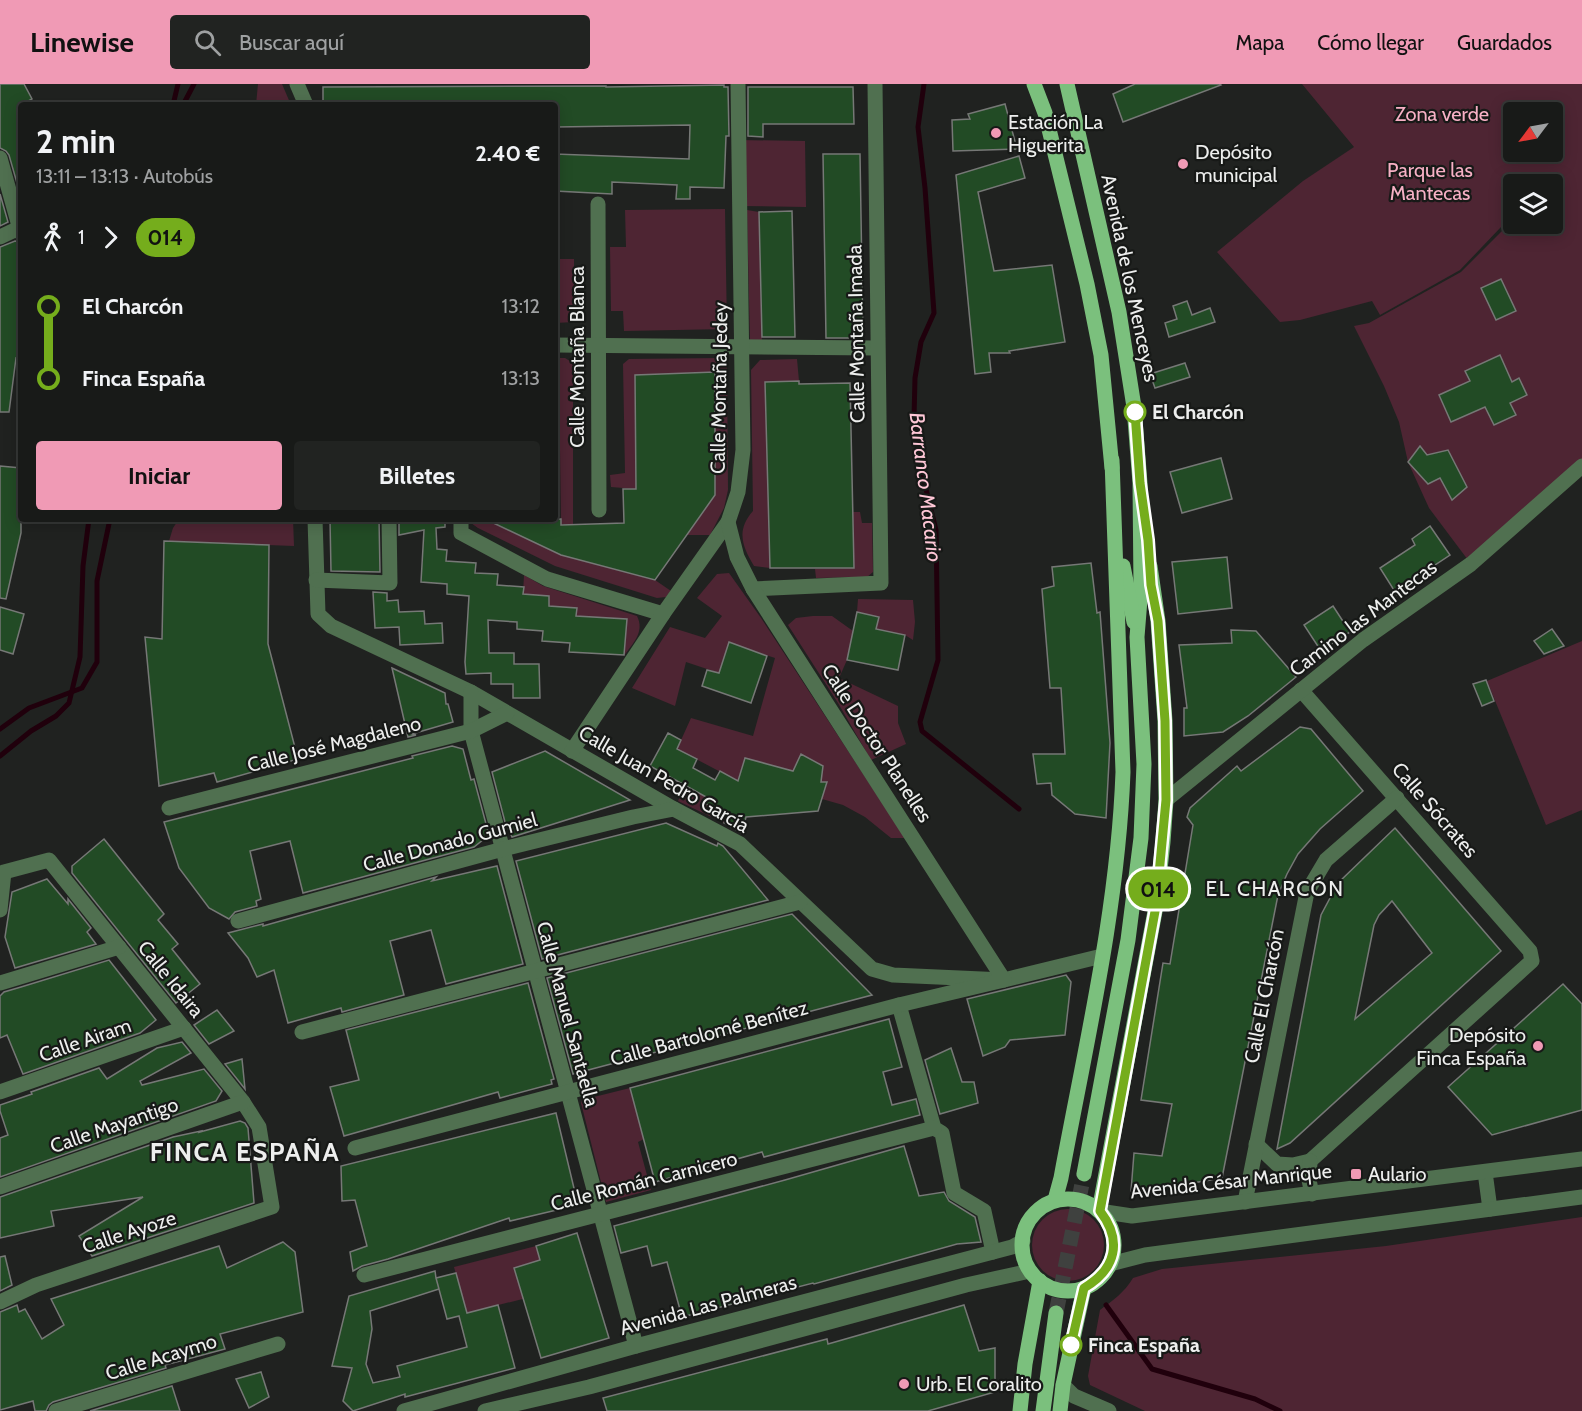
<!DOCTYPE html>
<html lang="es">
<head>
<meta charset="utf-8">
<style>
  :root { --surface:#181a18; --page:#212321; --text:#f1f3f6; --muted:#9fa1a2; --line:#363837; --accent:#f09ab5 }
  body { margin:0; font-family:Cabin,sans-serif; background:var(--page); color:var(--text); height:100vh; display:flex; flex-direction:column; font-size:22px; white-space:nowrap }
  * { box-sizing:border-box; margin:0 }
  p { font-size:20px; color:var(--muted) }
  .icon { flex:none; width:33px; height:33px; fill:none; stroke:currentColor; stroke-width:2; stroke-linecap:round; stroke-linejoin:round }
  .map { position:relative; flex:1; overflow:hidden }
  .panel { position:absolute; left:18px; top:18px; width:540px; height:420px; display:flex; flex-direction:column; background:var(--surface); border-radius:6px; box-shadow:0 3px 15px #0003,0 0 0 2px var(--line) }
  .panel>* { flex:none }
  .badge { padding:0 12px; border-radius:20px; font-size:21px; line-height:39px }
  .needle { width:39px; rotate:238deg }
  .buttons { position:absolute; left:1503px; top:18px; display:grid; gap:12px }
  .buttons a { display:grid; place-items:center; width:60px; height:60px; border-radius:6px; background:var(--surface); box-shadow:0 3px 15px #0003,0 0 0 2px var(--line); font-size:30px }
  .map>.badge { position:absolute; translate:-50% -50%; box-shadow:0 0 0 3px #fff }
  .legs { display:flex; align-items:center; gap:9px; height:66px; padding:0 18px; font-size:20px }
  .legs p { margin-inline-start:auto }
  .head { display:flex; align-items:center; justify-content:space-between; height:102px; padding:0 18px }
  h1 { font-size:33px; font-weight:800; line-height:45px }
  .primary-button { display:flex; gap:12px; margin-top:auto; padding:12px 18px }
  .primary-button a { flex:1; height:69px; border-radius:6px; background:var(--accent); color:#111; font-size:24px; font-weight:800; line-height:69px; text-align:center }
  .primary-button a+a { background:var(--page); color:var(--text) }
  ul { padding:0 18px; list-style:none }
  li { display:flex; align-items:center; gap:21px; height:72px; font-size:22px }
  li i { display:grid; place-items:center; width:9px; height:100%; margin:0 8px; background:currentColor }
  li i::after { content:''; width:15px; height:15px; margin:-8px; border:4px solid; border-radius:50%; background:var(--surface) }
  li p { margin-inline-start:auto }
  li:first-child i { background:linear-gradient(#0000 50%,currentColor 0) }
  li:last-child i { background:linear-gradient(currentColor 50%,#0000 0) }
  header { display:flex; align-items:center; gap:36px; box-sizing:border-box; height:84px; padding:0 30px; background:var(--accent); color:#111 }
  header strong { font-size:28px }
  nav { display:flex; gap:33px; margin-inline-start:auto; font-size:21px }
  .search { width:420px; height:54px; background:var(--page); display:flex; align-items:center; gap:15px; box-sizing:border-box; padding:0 21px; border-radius:6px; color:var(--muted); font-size:22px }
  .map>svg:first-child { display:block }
  .green { fill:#4e2533; fill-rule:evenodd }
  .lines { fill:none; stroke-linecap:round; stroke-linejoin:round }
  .stream { stroke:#20000c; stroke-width:5 }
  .building { fill:#224b25; stroke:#767876; stroke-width:1.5; fill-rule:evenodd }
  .major-tunnel { stroke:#3f413f; stroke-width:15; stroke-dasharray:15 8; stroke-linecap:butt }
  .minor { stroke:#507050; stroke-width:15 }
  .major { stroke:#7bc07d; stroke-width:15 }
  .line-1-casing { stroke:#fff; stroke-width:14 }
  .line-1 { stroke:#75ad1c; stroke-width:9 }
  .poi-dot { fill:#f09ab5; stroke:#171917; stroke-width:2 }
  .stop-1-dot { fill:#fff; stroke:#75ad1c; stroke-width:3 }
  .labels { text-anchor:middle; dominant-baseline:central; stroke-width:4.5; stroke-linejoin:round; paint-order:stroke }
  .park-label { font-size:20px; fill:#f7b0c5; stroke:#171917 }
  .poi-label { font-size:20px; fill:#edeeed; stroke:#171917; text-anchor:start }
  .street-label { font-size:20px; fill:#edeeed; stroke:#171917 }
  .stop-label { font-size:20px; font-weight:bold; fill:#edeeed; stroke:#171917; text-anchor:start }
  .water-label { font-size:21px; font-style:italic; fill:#fec7d6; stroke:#171917 }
  .neighbourhood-label { font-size:21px; letter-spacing:1.5px; fill:#edeeed; stroke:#171917 }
  .district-label { font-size:26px; font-weight:bold; letter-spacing:1.5px; fill:#edeeed; stroke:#171917 }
</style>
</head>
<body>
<header>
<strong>Linewise</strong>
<div class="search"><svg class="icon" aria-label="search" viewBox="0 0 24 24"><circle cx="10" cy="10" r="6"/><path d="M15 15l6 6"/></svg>Buscar aquí</div>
<nav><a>Mapa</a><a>Cómo llegar</a><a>Guardados</a></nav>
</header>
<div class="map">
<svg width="1582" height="1327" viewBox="0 0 1582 1327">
  <rect width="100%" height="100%" fill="#202220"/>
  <g class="green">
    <path d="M258,0H282L291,21H256Z"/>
    <path d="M1302,0H1582V382L1471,480L1429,424L1408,378L1399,338L1384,302L1354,242L1369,239L1461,188L1504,145L1501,143L1460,186L1380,231L1372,217L1300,236L1280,238L1217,168L1303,97L1354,63ZM1514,28H1552V68H1514ZM1514,100H1552V140H1514Z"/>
    <path d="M739,56L805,57L806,123L740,122Z"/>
    <path d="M725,125L727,245L624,247L623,227H611L610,163H626L625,126Z"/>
    <path d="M747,126L759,128L762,256L750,257Z"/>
    <path d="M555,175H574V238L555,239Z"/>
    <path d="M555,274H565L573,279V440H561L559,291H555Z"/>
    <path d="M721,274L727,281L728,406L724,424L710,451H687L715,411V289L635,291L636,405L611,403L610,391L625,389L623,280L629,275Z"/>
    <path d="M797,275L799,297L765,298L770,484L754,482C742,462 736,446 753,427L751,286L760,276Z"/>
    <path d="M853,428H860L862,439H872L873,488L867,493L816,494L815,485L854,484Z"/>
    <path d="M179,435H293L294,462L169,457L173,444Z"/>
    <path d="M471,435H485L561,471L655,496L671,507L666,513L657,514L555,482L478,444L471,439Z"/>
    <path d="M729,489L761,534L905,754H891L865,733L843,721L822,715L827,699L821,698L823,682L793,687L745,674L724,739L678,717L685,702L719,719L732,694L677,665L691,634L753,652L775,574L730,559L719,589L686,578L675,622L632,604L670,543L705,554L722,532L697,514L717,490Z"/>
    <path d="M524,491L543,502L637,532C645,548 633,559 624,572L626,535L576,532V524L549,522V512L523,510Z"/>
    <path d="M858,515L913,516L915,538L913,556L905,551L876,545L879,533L857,528Z"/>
    <path d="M813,532H832L853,547L847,576L839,594L898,622V639L906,660L871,676L838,619L788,541L796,534Z"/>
    <path d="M1582,557V726L1546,741L1487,597Z"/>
    <path d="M630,1004L644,1055L638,1058L651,1106L606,1118L581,1019L582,1016Z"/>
    <circle cx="1068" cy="1161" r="36"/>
    <path d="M1582,1133V1327H1145L1090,1301L1088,1292L1100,1226C1113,1216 1124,1209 1133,1194L1162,1185L1386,1162Z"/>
    <path d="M536,1162L550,1208L467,1229L454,1183Z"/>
  </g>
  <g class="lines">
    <g class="stream">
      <path d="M924,0L918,43L925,104L934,229L921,258L915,294L914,334L919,377L936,446L938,576L920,638L922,647L1019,725"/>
      <path d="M173,21L178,0"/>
      <path d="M183,21L194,0"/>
      <path d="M0,645L29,624L82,604L97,578V497L110,435"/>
      <path d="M0,672L31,647L56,632L69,619L80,573L83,482L89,435"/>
      <path d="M1106,1221L1152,1285L1255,1315L1280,1327"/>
    </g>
  </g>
  <g class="building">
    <path d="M0,0H24L32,15L21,21V113L9,71L6,67L0,64Z"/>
    <path d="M1135,0H1220L1221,1L1123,38L1113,10Z"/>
    <path d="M724,1V3H728L729,52H726L724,104L690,103V115H676L677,101L612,98V110L555,107V70L689,75L690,41L555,43V21H323V3L606,2V3Z"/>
    <path d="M748,3H853L854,40H763V53L748,52Z"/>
    <path d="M1005,20L1017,65L953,67L952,36L970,35L968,30Z"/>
    <path d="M823,70H860L863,254H826Z"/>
    <path d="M1019,72L1025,94L978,108L994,187L1052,181L1065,258L1009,267L1010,269H989L991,288L975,290L956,91Z"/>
    <path d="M0,110L8,138L0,142Z"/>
    <path d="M792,127L795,253H762L759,128Z"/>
    <path d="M15,157L21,158V276L16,274L9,328H0V163Z"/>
    <path d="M1501,195L1516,227L1496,236L1481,204Z"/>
    <path d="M1187,217L1192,231L1210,224L1215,238L1169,253L1165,239L1177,235L1173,222Z"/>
    <path d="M1500,271L1512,298L1519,294L1527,311L1510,319L1516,331L1494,341L1485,323L1451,338L1439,311L1470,297L1465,287Z"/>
    <path d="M1185,279L1190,293L1155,304L1150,290Z"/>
    <path d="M715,288V411L655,496L561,471L485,435H561V441L624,439L623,405H636L635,291Z"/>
    <path d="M799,297V300L850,299L854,484H770L765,298Z"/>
    <path d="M1420,362L1427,371L1448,366L1467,403L1452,416L1440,394L1428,400L1408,378Z"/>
    <path d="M1221,374L1232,415L1182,429L1170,388Z"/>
    <path d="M0,382L21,384V449L6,515L0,514Z"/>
    <path d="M330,435H379L380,488L331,487Z"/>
    <path d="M399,435H445V443L436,444L437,465L447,466L446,477L476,479L475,489L498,490L497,501L524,503L523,510L549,512V522L577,524L576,532L627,535L624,571L569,568L570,559L542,557L543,547L517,545V538L488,536L489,569H514V580H539L540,614H513V600H491V589L466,590L465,578L469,512L447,510V500L421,498L424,446L399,451Z"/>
    <path d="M1430,442L1450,471L1414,495L1416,498L1397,511L1380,484L1415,461L1412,455Z"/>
    <path d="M164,457L269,461L268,560L298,675L217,698L214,689L159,702L145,553L162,555Z"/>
    <path d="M1227,473L1232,524L1178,530L1172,478Z"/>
    <path d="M1091,479L1097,529L1100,528L1110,659L1106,734L1075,730L1052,711L1051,699L1037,700L1033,670H1065L1061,604H1050L1042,505L1054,502L1052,483Z"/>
    <path d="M373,508L387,509V517L398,516L399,528L424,527L425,540L442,539L443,559L400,561L399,543L375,544Z"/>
    <path d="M1333,522L1350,548L1321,567L1304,541Z"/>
    <path d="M0,523L24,530L13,570L0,566Z"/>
    <path d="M857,528L879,533L876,545L905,551L898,586L847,576Z"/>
    <path d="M1552,545L1564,562L1544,570L1534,557Z"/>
    <path d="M1231,546L1256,547L1296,593L1248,632L1223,648L1184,652V624H1187L1179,561L1232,559Z"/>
    <path d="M729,558L767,572L751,619L702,602L707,586L719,589Z"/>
    <path d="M392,584L445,609L446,620H448L453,638L412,650L416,651L408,653Z"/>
    <path d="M1486,596L1494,617L1482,622L1473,600Z"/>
    <path d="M1300,643L1311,645L1363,707L1320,745L1298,770L1287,790L1278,811L1222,1094L1157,1105L1156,1110L1131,1107L1134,1069L1162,1072L1172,1020L1141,1016L1163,879L1170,880L1193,741L1187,733L1190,724L1237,682L1241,687Z"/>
    <path d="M668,649L681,656L677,665L697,675L693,684L715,696L720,687L738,697L745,674L793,687L801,670L823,682L821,698H827L818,727L746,733L742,749L724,739L727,731L704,719L708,714L650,682Z"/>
    <path d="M452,662L463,665L471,696L474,695L489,751L474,763L303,809L290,757L250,767L261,815L256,817L257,822L235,828L229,835L209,824L179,784L164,738L413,674L412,672Z"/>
    <path d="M545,667L630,716L512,753L505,738L492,688Z"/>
    <path d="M666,739L717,762L718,759L723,762L768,816L542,875L516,777Z"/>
    <path d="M1395,744L1501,867L1290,1059L1277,1065L1321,831L1338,799ZM1392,817L1432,869L1355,935L1374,841L1379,831Z"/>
    <path d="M104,755L164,830L158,836L178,860L172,865L200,900L176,919L72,789V782Z"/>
    <path d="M497,782L523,880L446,900L431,846L390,857L404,911L342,928L341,924L288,939L274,886L257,893L248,874L228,849L263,840V842L436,793L432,797Z"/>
    <path d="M47,795L68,820V815L91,844L87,848L96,860L15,884L5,853L12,808Z"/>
    <path d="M792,830L872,911L573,990L547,894Z"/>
    <path d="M109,876L156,936L140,949L23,990L7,951L0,954V912L4,908L21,903Z"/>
    <path d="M1066,891L1071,898L1065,951L1010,956L1005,963L983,972L967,915Z"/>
    <path d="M528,899L554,995L551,996L552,1000L500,1014L498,1008L344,1052L330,1003L359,996L346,946Z"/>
    <path d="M1563,900L1582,920V1026L1492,1051L1448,1003Z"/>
    <path d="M217,926L234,947L209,960L194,941Z"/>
    <path d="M889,935L902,983L883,988L892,1021L916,1015L920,1031L764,1073L762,1068L655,1098L630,1004Z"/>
    <path d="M182,958L191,969L140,997L142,1001L204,985L222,1007L216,1017L0,1093V1054L8,1051L0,1027V1021L32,1010L31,1008L99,984L107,995L157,964Z"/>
    <path d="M951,964L962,998H974L978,1019L940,1030L925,976Z"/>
    <path d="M242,975L245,1005L225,980Z"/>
    <path d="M556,1029L578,1121L510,1137L509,1134L388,1175L362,1182L353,1187L350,1168L367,1162L355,1116L342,1117L341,1082Z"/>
    <path d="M240,1037L245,1039L248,1044L254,1119L92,1172L79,1152L143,1113L51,1127L54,1142L0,1154V1113L173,1053L201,1047L200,1048Z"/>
    <path d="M904,1062L919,1112L944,1108L949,1117L975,1133L981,1158L957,1160L814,1200L813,1199L682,1233L667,1178L652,1182L647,1162L621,1169L614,1142L785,1096Z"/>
    <path d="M577,1149L609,1254L541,1274L514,1184L540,1176L536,1162Z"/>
    <path d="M283,1158L295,1168L303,1228L220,1250L225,1265L165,1281L166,1284L53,1318L49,1321L46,1327H35L33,1317L0,1326V1228L17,1221L19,1228L25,1225L42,1255L64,1241L51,1215L219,1162L227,1184Z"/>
    <path d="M5,1172L12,1201L0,1207V1173Z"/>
    <path d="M435,1187L436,1194L456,1189L467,1229L498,1221L515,1284L405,1313V1310L353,1327L343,1317L352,1284L332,1282L349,1212ZM436,1194L447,1235L459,1232L467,1263L397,1282L400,1293L373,1299L366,1280L372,1245L370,1227L439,1205Z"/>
    <path d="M964,1221L979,1267L995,1264V1308L928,1327H607L603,1314L827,1255L828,1260Z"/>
    <path d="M261,1288L269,1313L249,1324L236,1295Z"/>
    <path d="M172,1302L180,1327H90Z"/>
  </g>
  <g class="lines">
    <path class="major-tunnel" d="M1056,1229L1084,1090"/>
    <g class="minor">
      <path d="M297,0L306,21"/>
      <path d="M0,74L21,149"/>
      <path d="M598,120L599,426"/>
      <path d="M0,153L19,144"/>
      <path d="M555,261L877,264"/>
      <path d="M315,435L318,530L331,542L471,608L674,725L740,760L872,885L893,891L1004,896L1102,872"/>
      <path d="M461,435V449L547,495L663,530"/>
      <path d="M316,496L390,499L389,435"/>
      <path d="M753,505L881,499L875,0"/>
      <path d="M1301,606L1530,867L1532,877L1310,1077"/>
      <path d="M471,608V647L636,1262"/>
      <path d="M572,667L663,530L728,438L738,408L743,366L738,0"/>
      <path d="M1166,716L1363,556L1471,480L1582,382"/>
      <path d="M169,724L471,647L507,629"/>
      <path d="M0,826L4,788L49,776L243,1018L259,1043L272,1123L36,1201L0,1218"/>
      <path d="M238,837L503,765L633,733L674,725"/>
      <path d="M0,899L119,863"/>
      <path d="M899,921L934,1044L942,1049L954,1109L984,1127L993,1168"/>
      <path d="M302,948L800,818"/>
      <path d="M0,1008L184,944"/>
      <path d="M1256,1060L1277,1080L1293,1081L1310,1077"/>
      <path d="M355,1064L899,921L1004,896L753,505L737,473L728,438"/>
      <path d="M1310,1077L1309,1096L1312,1110"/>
      <path d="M1485,1088L1490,1125"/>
      <path d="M0,1103L243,1018"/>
      <path d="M1245,1118L1307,808L1326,776L1397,714"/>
      <path d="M1099,1127L1132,1132L1582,1075"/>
      <path d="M1110,1180L1145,1171L1582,1113"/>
      <path d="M364,1191L934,1044"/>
      <path d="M1063,1301L1074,1312L1109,1327"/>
      <path d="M56,1327L278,1260"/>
      <path d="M404,1327L636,1262L1012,1163L1023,1157"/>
      <path d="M485,1327L589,1303L966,1201L1030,1187"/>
    </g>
    <g class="major">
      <path d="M1034,0L1045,29L1087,200L1101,271L1112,384"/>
      <path d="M1067,0L1119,228L1134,323L1140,399L1141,503L1137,553L1144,680L1141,754L1128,856L1084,1090"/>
      <path d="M1123,482L1134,538"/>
      <circle cx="1068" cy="1161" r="46"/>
      <path d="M1055,1116L1061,1094C1086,959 1118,825 1123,688L1112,376"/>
      <path d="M1099,1127L1156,822L1163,758L1166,716L1165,637L1158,537L1150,482"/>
      <path d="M1020,1327L1025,1280L1040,1197"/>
      <path d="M1043,1327L1056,1229"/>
      <path d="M1060,1327L1063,1301L1084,1204"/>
    </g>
  </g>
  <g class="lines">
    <g class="line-1-casing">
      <path id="line-1" d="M1071,1261L1084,1204C1116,1185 1123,1157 1100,1127L1156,822L1166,716L1165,637L1158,537L1151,501L1148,456L1140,399L1135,328"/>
    </g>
    <use href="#line-1" class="line-1"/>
  </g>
  <g class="poi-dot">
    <circle cx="996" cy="49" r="6"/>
    <circle cx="1183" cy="80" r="6"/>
    <circle cx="1538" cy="962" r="6"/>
    <rect x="1350" y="1084" width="12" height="12" rx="3"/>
    <circle cx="904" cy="1300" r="6"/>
  </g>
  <g class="stop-1-dot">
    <circle cx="1135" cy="328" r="10"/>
    <circle cx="1071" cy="1261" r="10"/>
  </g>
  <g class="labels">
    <g class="park-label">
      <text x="1442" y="30">Zona verde</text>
      <text x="1430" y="86">Parque las<tspan x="1430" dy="23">Mantecas</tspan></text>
    </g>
    <g class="poi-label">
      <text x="1008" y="38">Estación La<tspan x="1008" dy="23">Higuerita</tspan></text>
      <text x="1195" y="68">Depósito<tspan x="1195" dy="23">municipal</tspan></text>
      <text x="1526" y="951" text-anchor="end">Depósito<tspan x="1526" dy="23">Finca España</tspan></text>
      <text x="1368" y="1090">Aulario</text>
      <text x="916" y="1300">Urb. El Coralito</text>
    </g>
    <g class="street-label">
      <text transform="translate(1130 194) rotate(78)">Avenida de los Menceyes</text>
      <text transform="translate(856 250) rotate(-91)">Calle Montaña Imada</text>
      <text transform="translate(577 273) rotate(-90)">Calle Montaña Blanca</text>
      <text transform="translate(719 304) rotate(-89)">Calle Montaña Jedey</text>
      <text transform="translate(1363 534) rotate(-37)">Camino las Mantecas</text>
      <text transform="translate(877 659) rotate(57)">Calle Doctor Planelles</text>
      <text transform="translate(334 660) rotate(-14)">Calle José Magdaleno</text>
      <text transform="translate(664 695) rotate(30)">Calle Juan Pedro García</text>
      <text transform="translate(1435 726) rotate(49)">Calle Sócrates</text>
      <text transform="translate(450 758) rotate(-15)">Calle Donado Gumiel</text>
      <text transform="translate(171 895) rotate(51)">Calle Idaira</text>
      <text transform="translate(1264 912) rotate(-79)">Calle El Charcón</text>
      <text transform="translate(568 930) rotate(75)">Calle Manuel Santaella</text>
      <text transform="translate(709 949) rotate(-15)">Calle Bartolomé Benítez</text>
      <text transform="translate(85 956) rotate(-19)">Calle Airam</text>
      <text transform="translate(114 1041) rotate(-19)">Calle Mayantigo</text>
      <text transform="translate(644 1097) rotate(-14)">Calle Román Carnicero</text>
      <text transform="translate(1231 1097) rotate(-6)">Avenida César Manrique</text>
      <text transform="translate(129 1148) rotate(-18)">Calle Ayoze</text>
      <text transform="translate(708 1221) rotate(-15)">Avenida Las Palmeras</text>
      <text transform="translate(161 1273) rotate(-17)">Calle Acaymo</text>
    </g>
    <g class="stop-label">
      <text x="1152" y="328">El Charcón</text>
      <text x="1088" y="1261">Finca España</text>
    </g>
    <g class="water-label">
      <text transform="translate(926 403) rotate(83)">Barranco Macario</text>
    </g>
    <g class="neighbourhood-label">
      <text x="1275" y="804">EL CHARCÓN</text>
    </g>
    <g class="district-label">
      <text x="245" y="1068">FINCA ESPAÑA</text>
    </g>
  </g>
</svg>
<div class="buttons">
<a><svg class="needle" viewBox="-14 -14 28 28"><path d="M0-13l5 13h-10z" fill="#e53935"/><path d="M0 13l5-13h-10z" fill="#9fa1a2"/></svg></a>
<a><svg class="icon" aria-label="layers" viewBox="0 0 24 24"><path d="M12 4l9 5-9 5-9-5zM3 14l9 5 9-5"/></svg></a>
</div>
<b class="badge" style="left:1158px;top:805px;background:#75ad1c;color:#111">014</b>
<section class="panel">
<div class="head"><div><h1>2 min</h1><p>13:11 – 13:13 · Autobús</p></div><b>2.40 €</b></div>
<div class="legs"><svg class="icon" aria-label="walk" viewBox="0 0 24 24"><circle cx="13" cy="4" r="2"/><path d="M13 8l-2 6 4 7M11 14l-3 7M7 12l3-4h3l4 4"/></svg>1<svg class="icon" aria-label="forward" viewBox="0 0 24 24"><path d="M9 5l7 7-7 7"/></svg><b class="badge" style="background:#75ad1c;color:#111">014</b></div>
<ul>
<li><i style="color:#75ad1c"></i><b>El Charcón</b><p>13:12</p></li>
<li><i style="color:#75ad1c"></i><b>Finca España</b><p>13:13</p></li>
</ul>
<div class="primary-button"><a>Iniciar</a><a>Billetes</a></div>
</section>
</div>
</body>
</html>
